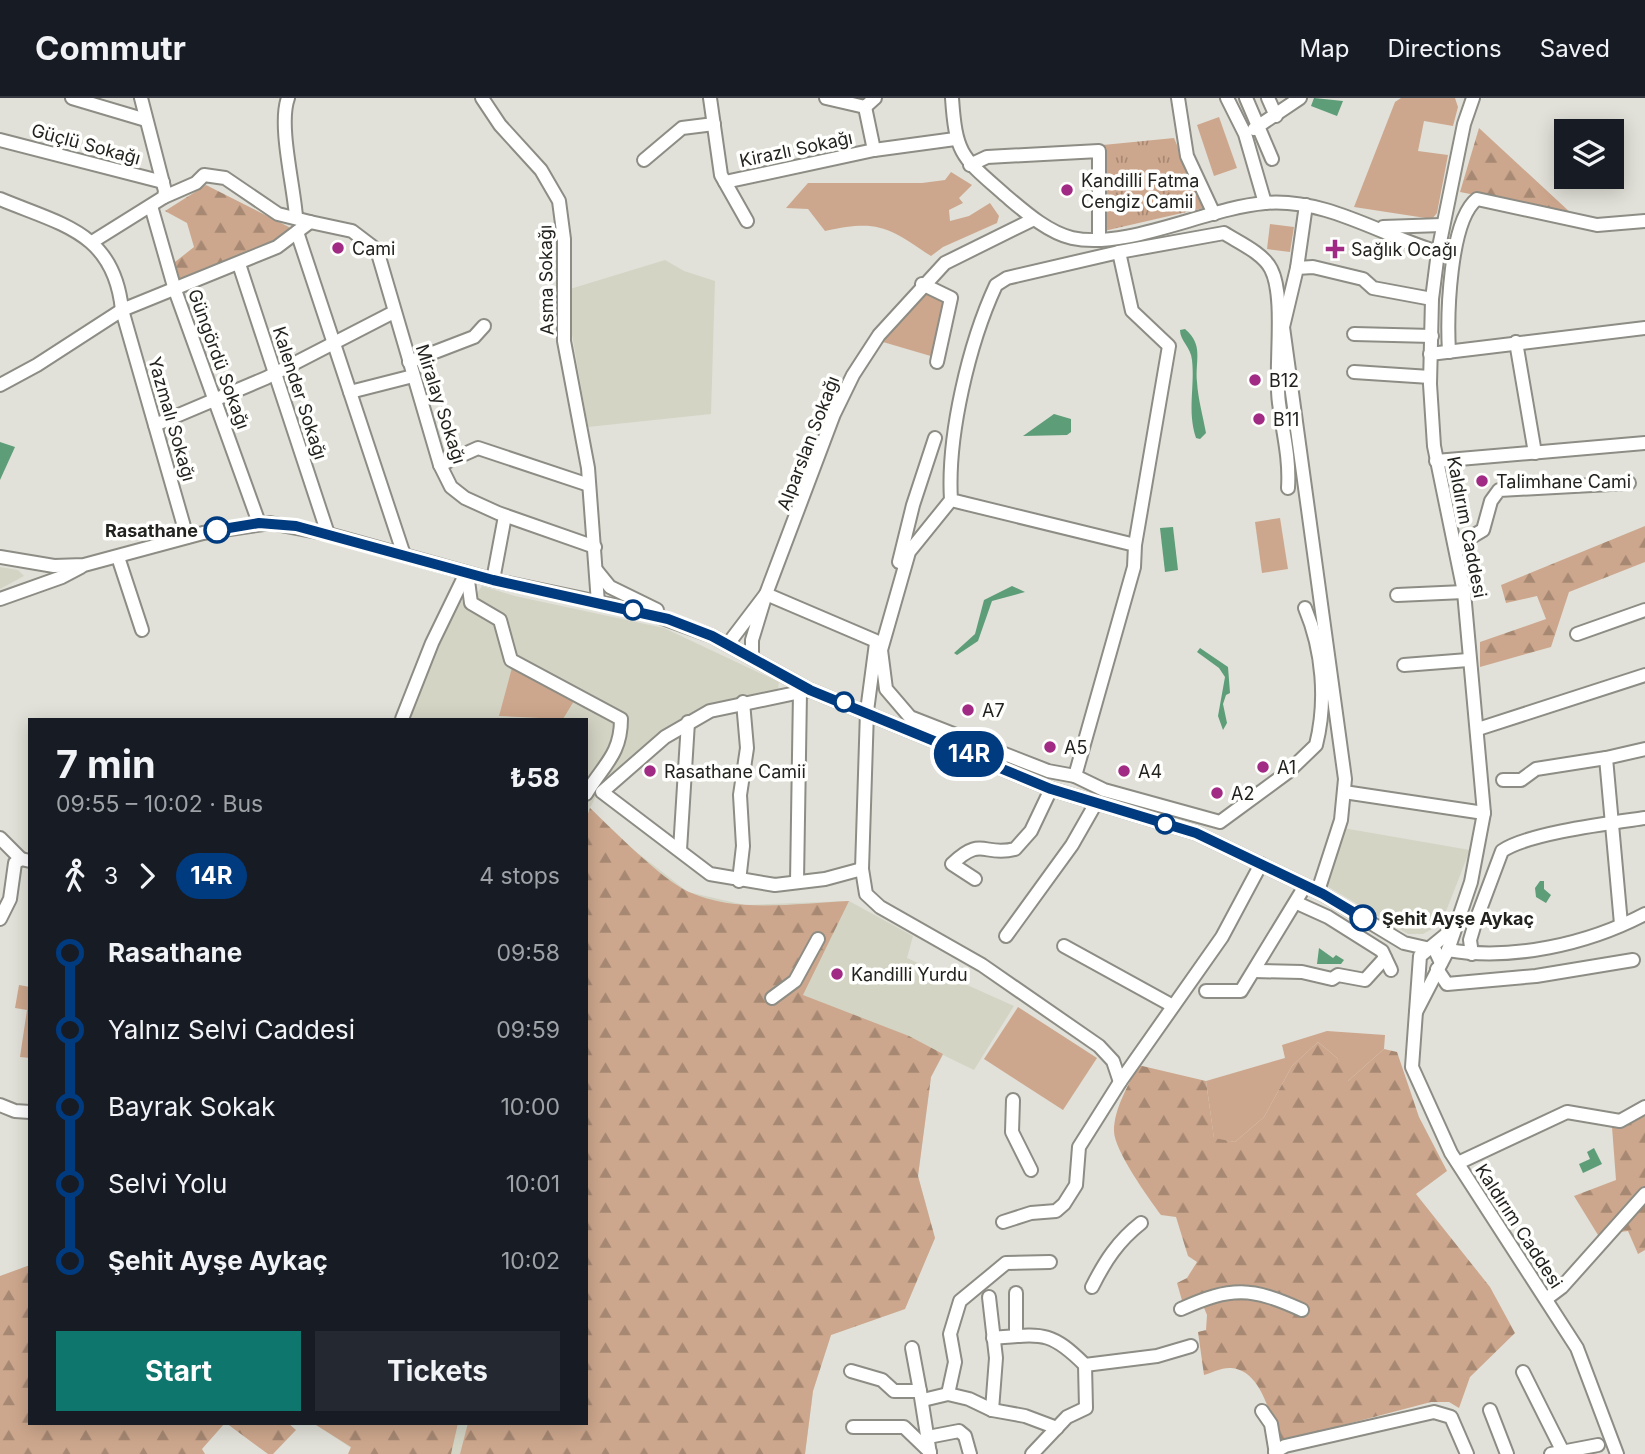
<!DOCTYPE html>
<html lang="en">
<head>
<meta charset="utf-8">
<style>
  :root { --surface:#171b24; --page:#242831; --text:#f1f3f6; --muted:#9ea1a6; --line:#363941; --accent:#0f766e }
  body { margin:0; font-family:Inter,sans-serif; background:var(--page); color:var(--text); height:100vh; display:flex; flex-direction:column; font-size:26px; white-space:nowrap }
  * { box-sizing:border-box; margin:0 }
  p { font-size:23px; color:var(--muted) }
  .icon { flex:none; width:38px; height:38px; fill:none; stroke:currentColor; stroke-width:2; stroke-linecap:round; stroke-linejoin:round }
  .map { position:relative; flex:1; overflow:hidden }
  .details { position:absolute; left:28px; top:620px; width:560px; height:707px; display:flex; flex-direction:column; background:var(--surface); border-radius:0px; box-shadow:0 4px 18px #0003 }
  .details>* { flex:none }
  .badge { padding:0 14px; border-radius:23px; font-size:24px; line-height:46px }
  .controls { position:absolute; left:1554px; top:21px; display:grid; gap:14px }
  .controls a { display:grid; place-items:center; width:70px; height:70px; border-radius:0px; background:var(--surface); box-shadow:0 4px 18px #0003; font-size:35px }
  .map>.badge { position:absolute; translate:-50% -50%; box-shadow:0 0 0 4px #fff }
  .legs { display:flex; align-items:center; gap:10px; height:77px; padding:0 28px; font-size:23px }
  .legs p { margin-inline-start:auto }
  .head { display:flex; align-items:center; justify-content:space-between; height:119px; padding:0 28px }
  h1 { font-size:38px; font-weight:700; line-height:52px }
  .primary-button { display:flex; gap:14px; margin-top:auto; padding:14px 28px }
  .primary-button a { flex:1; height:80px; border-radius:0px; background:var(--accent); color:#fff; font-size:28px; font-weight:700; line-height:80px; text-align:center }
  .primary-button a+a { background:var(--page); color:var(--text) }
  ul { padding:0 28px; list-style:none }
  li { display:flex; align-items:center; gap:24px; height:77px; font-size:26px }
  li i { display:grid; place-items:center; width:10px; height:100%; margin:0 9px; background:currentColor }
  li i::after { content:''; width:18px; height:18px; margin:-9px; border:5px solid; border-radius:50%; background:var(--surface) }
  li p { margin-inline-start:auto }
  li:first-child i { background:linear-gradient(#0000 50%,currentColor 0) }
  li:last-child i { background:linear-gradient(currentColor 50%,#0000 0) }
  header { display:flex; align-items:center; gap:42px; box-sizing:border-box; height:98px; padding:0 35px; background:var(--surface); border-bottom:2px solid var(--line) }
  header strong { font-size:33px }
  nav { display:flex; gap:38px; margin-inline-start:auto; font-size:24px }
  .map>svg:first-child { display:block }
  .built { fill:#d4d4c5 }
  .grass { fill:#cda78d }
  .forest { fill:url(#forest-firs) }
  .park { fill:url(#park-tufts) }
  .water { fill:#5d9d78 }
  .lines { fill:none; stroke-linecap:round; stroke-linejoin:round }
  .minor-casing { stroke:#8d8d85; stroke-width:16 }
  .minor { stroke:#fff; stroke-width:12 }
  .line-1-casing { stroke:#fff; stroke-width:16 }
  .line-1 { stroke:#003b80; stroke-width:10 }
  .poi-dot { fill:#a12a84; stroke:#fffffe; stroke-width:2.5 }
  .stop-1-dot { fill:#fff; stroke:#003b80; stroke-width:3.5 }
  .labels { text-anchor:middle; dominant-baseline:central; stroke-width:7; stroke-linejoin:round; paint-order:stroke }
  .street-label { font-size:18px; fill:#22221f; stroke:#fffffe }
  .poi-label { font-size:18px; fill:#22221f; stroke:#fffffe; text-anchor:start }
  .stop-label { font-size:18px; font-weight:bold; fill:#22221f; stroke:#fffffe; text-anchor:end }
</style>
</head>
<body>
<header>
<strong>Commutr</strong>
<nav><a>Map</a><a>Directions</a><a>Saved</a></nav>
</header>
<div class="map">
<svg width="1645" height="1356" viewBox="0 0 1645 1356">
  <defs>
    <pattern id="forest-firs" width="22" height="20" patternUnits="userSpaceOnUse" patternTransform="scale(1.75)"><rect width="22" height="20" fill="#cda78d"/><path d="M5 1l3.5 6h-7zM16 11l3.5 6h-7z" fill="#a68873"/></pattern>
    <pattern id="park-tufts" width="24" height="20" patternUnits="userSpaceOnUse" patternTransform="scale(1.75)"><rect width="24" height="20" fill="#cda78d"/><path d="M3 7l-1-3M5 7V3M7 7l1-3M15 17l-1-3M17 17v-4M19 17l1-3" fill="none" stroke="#a68873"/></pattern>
  </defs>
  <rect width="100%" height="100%" fill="#e1e1d9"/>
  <g class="built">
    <path d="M665,162L684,173L715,183L711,316L588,329L570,225V191Z"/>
    <path d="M0,469L18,472L24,478L0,491Z"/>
    <path d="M482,488L515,498L664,530L779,584L777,600L743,605L656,639L597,696L590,710L634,752L688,794L745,807L849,803L913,838L907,860L1014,908L974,972L943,957L931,979L918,1078L935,1140L905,1211L831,1237L813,1293L805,1356H360L313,1325H586V621H405L460,502L469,507Z"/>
    <path d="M1343,730L1470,752L1441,826L1423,836H1408L1327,788Z"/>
  </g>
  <g class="grass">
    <path d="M1401,0H1455L1458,9L1453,28L1424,23L1418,53L1448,57L1437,115L1432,121L1354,109L1395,4Z"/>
    <path d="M1219,19L1237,70L1214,78L1197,27Z"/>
    <path d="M951,74L972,87L959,100L963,105L949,112L950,123L969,118L990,105L999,118L997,125L943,149L931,158C888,129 878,121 825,133L808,111L786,110L808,85H922L945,82Z"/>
    <path d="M1270,126L1294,129L1290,154L1267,151Z"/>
    <path d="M934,196L945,203L934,259L883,244L924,197Z"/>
    <path d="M1280,420L1288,471L1262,475L1255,424Z"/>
    <path d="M513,566L574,603L563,621L499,618Z"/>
    <path d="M19,887L30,889V960L20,959L27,912L15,910Z"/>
    <path d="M1018,909L1097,960L1063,1012L984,961Z"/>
    <path d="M1327,933L1385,937L1384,951L1348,983H1345L1337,960L1318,944L1292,968L1264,1019L1235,1044L1214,1041L1206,983L1285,960L1282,947Z"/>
  </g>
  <g class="forest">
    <path d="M1479,30L1572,116L1460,94Z"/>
    <path d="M206,87L289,129L288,136L176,184L175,164L194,149L187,125L165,113Z"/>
    <path d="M1645,428V464L1569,494L1551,549L1480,569V544L1546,521L1537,498L1506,505L1501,487Z"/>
    <path d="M590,710C614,733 661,781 689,794C738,816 797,805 849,803L803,897L909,938L943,956L931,979L918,1078L935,1140L905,1211L831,1237L813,1293L805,1356H460L468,1325H586V721Z"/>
    <path d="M1318,944L1337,960L1348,983L1384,951L1397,954L1419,1019L1447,1073L1416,1096L1490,1189L1515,1235L1470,1279L1459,1310L1449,1304H1431L1279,1344C1271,1320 1262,1272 1231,1270C1223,1269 1211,1275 1204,1277L1198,1234L1206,1232L1207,1217L1202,1205L1258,1198L1302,1212V1204C1250,1181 1234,1185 1183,1206L1177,1185L1187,1180L1197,1164L1188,1158L1176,1119L1161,1117C1149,1101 1114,1052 1114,1033C1114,1010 1129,987 1138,967L1206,983L1214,1040L1235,1044L1264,1019L1292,968Z"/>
    <path d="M1645,1011V1152L1638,1156L1628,1133L1598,1137L1574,1098L1616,1082L1612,1029Z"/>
    <path d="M30,1167V1325H225L202,1351L205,1356H0V1178Z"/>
    <path d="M226,1325H288L296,1332L273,1356H268Z"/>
    <path d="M313,1325H458L451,1356H348L351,1349Z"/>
  </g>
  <path class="park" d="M1174,40L1204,110L1104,133L1103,47Z"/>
  <g class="water">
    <path d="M1314,0L1343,3L1337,18L1311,8Z"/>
    <path d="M1185,231C1204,247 1195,262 1197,284C1198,301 1203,318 1206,335L1200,341L1196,340C1187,312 1195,289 1192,262C1191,249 1180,243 1180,232Z"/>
    <path d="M1054,316L1071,321V334L1067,337L1023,338Z"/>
    <path d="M0,344L15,349L0,382Z"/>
    <path d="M1173,429L1178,472L1165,474L1160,430Z"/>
    <path d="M1012,488L1025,494L992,503L978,543L957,557L954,555L975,536L984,502Z"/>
    <path d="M1200,550L1228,569L1230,595L1226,597L1223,606L1227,625L1223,632L1218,618L1225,579L1219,570L1197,554Z"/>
    <path d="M1540,783H1544V791L1551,797L1546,805L1536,799L1535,790Z"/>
    <path d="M1319,850L1333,860L1336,857L1344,862L1341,866H1317Z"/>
    <path d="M1594,1050L1602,1066L1583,1075L1579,1066L1590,1061L1587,1054Z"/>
  </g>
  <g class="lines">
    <g class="minor-casing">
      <g id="minor">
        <path d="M72,0L146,22"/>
        <path d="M288,0C278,27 294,88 296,119"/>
        <path d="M482,0L500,27L541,72L559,103L564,141V243L588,370L598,505"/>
        <path d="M710,0L721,77L747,123"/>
        <path d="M826,0L865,9L875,0"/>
        <path d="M952,0C956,58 962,59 1005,97C1024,113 1047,134 1072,140C1127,152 1207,110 1265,105C1327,100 1380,137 1438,154"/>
        <path d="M1178,0L1187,58L1214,116"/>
        <path d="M1227,0L1245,36L1265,105"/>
        <path d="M1246,0L1272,61"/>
        <path d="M1268,0L1276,18"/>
        <path d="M865,9L874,52"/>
        <path d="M1254,31L1300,0"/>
        <path d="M0,42L163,84"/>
        <path d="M644,62L682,30L714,26"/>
        <path d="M970,67L987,59L1099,53V141"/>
        <path d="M725,84L874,52L955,41"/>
        <path d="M0,101C62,127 114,134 122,212L277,149L310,124L278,116L225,80L204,77L196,85L164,99"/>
        <path d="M151,108L175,192L259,425"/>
        <path d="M310,124L352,133L377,152L440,367L451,389L465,400L498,415L595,449"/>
        <path d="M1383,129L1442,127"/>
        <path d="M297,134L404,457"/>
        <path d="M92,144L164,99L165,93L141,0"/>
        <path d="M1119,154L1224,135C1238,144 1263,155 1271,171C1286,200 1274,271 1279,305C1283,335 1290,360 1288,390"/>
        <path d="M239,166L328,436"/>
        <path d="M1297,170L1306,107"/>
        <path d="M922,186L951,200L937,264"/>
        <path d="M1354,236L1432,238"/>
        <path d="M1516,244L1535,355"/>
        <path d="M1449,254C1447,219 1449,123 1477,101L1597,127L1645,123"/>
        <path d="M1430,256L1645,230"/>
        <path d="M409,264L474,239L484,228"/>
        <path d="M1354,274L1430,279"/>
        <path d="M0,287L37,267L122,212L187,439"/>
        <path d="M350,294L413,278"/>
        <path d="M155,327L266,280L394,214"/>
        <path d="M1436,363L1645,345"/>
        <path d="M440,367L478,350L589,387"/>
        <path d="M951,402L1135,447L1134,469L1075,678L1048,673L910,619L886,591L881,552L909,454L951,402C947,338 969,245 996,187L1007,180L1119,154L1132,213L1169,248L1135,447"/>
        <path d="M1456,448L1483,432L1491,403L1499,392L1629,385"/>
        <path d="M0,459L54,468L84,467L203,435L270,425L328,436L493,482L646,514L712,538L810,592L1051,691L1196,735L1323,796L1404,845L1435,852L1441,865"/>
        <path d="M118,459L142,532"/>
        <path d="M899,464L913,407L935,340"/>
        <path d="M597,473L610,489L657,512"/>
        <path d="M467,475L471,505L500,522L511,562L621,621C621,657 603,667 586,696"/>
        <path d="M493,482L505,418"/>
        <path d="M1397,497L1464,494"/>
        <path d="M0,501L62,479L81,469"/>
        <path d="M1577,536L1645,512"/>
        <path d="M876,543L766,496L834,316L853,277L879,237L945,165L1034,121"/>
        <path d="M876,545L867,613L862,771L866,796L880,809L982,867L1099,948L1113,963L1120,984"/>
        <path d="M728,546L766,496L752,542V559"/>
        <path d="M1404,567L1468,562"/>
        <path d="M810,592L710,613L665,639L602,694L710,776L775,787L825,781L862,771"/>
        <path d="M402,621L432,545L466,475"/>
        <path d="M1478,631L1645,577"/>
        <path d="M1075,678L1104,692L1220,724L1288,674L1316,647C1327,603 1323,553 1305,510"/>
        <path d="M1503,682H1521L1536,671L1606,660"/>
        <path d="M1344,694L1484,715"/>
        <path d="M0,740L21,761"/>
        <path d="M680,752L688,624"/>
        <path d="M975,781L952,766C982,737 983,759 1015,751L1031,733L1051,691"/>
        <path d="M739,783L743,748L740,697L747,650L743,604"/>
        <path d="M797,784L800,594"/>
        <path d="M1318,793L1341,722L1345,681L1283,229L1297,170L1313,169L1363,181L1373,190L1432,201"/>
        <path d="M1297,805L1328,819L1382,853L1391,872"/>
        <path d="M0,821L10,801L15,765L21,761L30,763"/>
        <path d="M1621,826L1606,660L1645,651"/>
        <path d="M1453,831L1420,858L1412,969L1451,1055L1577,1250L1617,1356"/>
        <path d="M1006,838L1072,747L1096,705"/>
        <path d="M1064,848L1173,908"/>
        <path d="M1448,852C1512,863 1588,846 1645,816"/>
        <path d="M1472,856L1470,842L1475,825L1502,753C1528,735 1611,725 1645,720"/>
        <path d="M1437,871L1447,886L1536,878L1633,862"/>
        <path d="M1254,873L1302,874L1332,881L1338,877L1365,882L1385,860"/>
        <path d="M1206,893H1241L1305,788"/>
        <path d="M772,900L795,883L818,841"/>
        <path d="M1416,914L1448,852L1471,784L1484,715L1464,494L1434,348L1430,286L1432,201L1438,154L1464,26L1473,0"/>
        <path d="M1013,1002L1012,1034L1031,1072"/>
        <path d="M0,1007L15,1013L30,1014"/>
        <path d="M1458,1065L1567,1014L1620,1023L1645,1009"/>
        <path d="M1003,1124L1031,1115L1056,1113L1064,1106L1076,1087L1079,1049L1120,984L1222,839L1261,766"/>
        <path d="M1092,1189C1105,1163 1118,1143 1141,1125"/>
        <path d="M989,1199L996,1260L992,1312"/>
        <path d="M1546,1201L1562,1189L1645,1096"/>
        <path d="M1181,1211C1232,1188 1251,1189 1302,1212"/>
        <path d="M1016,1238V1195"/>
        <path d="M993,1240C1042,1236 1050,1232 1085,1267L1086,1310L1067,1319L1032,1356"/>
        <path d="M912,1250L920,1293"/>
        <path d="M1085,1267L1157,1258L1191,1248"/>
        <path d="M851,1273L882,1282L894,1293H920L930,1356"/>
        <path d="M1523,1274L1562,1352"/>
        <path d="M948,1296L955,1264L950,1236L960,1203L1006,1165L1050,1164"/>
        <path d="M923,1302L948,1296L969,1301L992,1312L1025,1318L1057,1330"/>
        <path d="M1490,1312L1507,1356"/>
        <path d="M1262,1313L1271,1326L1276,1356"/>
        <path d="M853,1329H904L930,1354"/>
        <path d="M928,1339L959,1333L965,1338L970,1356"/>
        <path d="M1275,1354L1285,1348L1434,1314L1451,1319L1467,1356"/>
        <path d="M1551,1356L1598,1347"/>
      </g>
    </g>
    <use href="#minor" class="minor"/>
  </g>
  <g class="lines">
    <g class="line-1-casing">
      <path id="line-1" d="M217,432L259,425L296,428L493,482L668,521L712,538L810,592L1051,691L1196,735L1323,796L1363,820"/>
    </g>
    <use href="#line-1" class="line-1"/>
  </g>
  <g class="poi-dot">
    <circle cx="1067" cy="92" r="7"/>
    <circle cx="338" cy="150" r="7"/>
    <path d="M1331.5 140.5h7v7h7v7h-7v7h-7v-7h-7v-7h7z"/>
    <circle cx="1255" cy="282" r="7"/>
    <circle cx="1259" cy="321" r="7"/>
    <circle cx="1482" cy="383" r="7"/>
    <circle cx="968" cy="612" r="7"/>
    <circle cx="1050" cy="649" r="7"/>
    <circle cx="1263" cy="669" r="7"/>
    <circle cx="650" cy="673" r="7"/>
    <circle cx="1124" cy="673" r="7"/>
    <circle cx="1217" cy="695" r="7"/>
    <circle cx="837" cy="876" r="7"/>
  </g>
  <g class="stop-1-dot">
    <circle cx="217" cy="432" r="12"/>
    <circle cx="633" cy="512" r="9"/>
    <circle cx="844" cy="604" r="9"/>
    <circle cx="1165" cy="726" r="9"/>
    <circle cx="1363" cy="820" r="12"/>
  </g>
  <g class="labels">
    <g class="street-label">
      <text transform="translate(86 46) rotate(15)">Güçlü Sokağı</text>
      <text transform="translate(796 51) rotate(-12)">Kirazlı Sokağı</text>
      <text transform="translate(546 182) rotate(-91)">Asma Sokağı</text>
      <text transform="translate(219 261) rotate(70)">Güngördü Sokağı</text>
      <text transform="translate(300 295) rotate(72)">Kalender Sokağı</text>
      <text transform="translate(441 306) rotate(72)">Miralay Sokağı</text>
      <text transform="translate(172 321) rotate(74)">Yazmalı Sokağı</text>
      <text transform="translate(808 345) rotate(-69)">Alparslan Sokağı</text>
      <text transform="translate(1467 429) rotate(79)">Kaldırım Caddesi</text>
      <text transform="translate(1519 1128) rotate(57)">Kaldırım Caddesi</text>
    </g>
    <g class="poi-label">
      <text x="1081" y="82">Kandilli Fatma<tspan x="1081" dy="21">Cengiz Camii</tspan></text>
      <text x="352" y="150">Cami</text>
      <text x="1351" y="151">Sağlık Ocağı</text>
      <text x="1269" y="282">B12</text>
      <text x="1273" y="321">B11</text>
      <text x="1496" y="383">Talimhane Cami</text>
      <text x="982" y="612">A7</text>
      <text x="1064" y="649">A5</text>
      <text x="1277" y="669">A1</text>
      <text x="664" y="673">Rasathane Camii</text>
      <text x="1138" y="673">A4</text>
      <text x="1231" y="695">A2</text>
      <text x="851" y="876">Kandilli Yurdu</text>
    </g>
    <g class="stop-label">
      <text x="198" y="432">Rasathane</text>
      <text x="1382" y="820" text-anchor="start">Şehit Ayşe Aykaç</text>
    </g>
  </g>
</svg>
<div class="controls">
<a><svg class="icon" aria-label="layers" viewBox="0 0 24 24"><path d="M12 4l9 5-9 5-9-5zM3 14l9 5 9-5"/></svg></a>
</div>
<b class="badge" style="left:969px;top:656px;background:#003b80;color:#fff">14R</b>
<section class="details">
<div class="head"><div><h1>7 min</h1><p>09:55 – 10:02 · Bus</p></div><b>₺58</b></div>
<div class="legs"><svg class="icon" aria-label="walk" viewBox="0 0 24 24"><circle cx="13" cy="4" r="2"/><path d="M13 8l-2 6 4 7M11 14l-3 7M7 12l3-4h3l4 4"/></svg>3<svg class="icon" aria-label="forward" viewBox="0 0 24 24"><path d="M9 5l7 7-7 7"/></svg><b class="badge" style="background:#003b80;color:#fff">14R</b><p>4 stops</p></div>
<ul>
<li><i style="color:#003b80"></i><b>Rasathane</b><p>09:58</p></li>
<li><i style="color:#003b80"></i><span>Yalnız Selvi Caddesi</span><p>09:59</p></li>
<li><i style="color:#003b80"></i><span>Bayrak Sokak</span><p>10:00</p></li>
<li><i style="color:#003b80"></i><span>Selvi Yolu</span><p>10:01</p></li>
<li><i style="color:#003b80"></i><b>Şehit Ayşe Aykaç</b><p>10:02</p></li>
</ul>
<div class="primary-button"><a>Start</a><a>Tickets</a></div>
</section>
</div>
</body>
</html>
